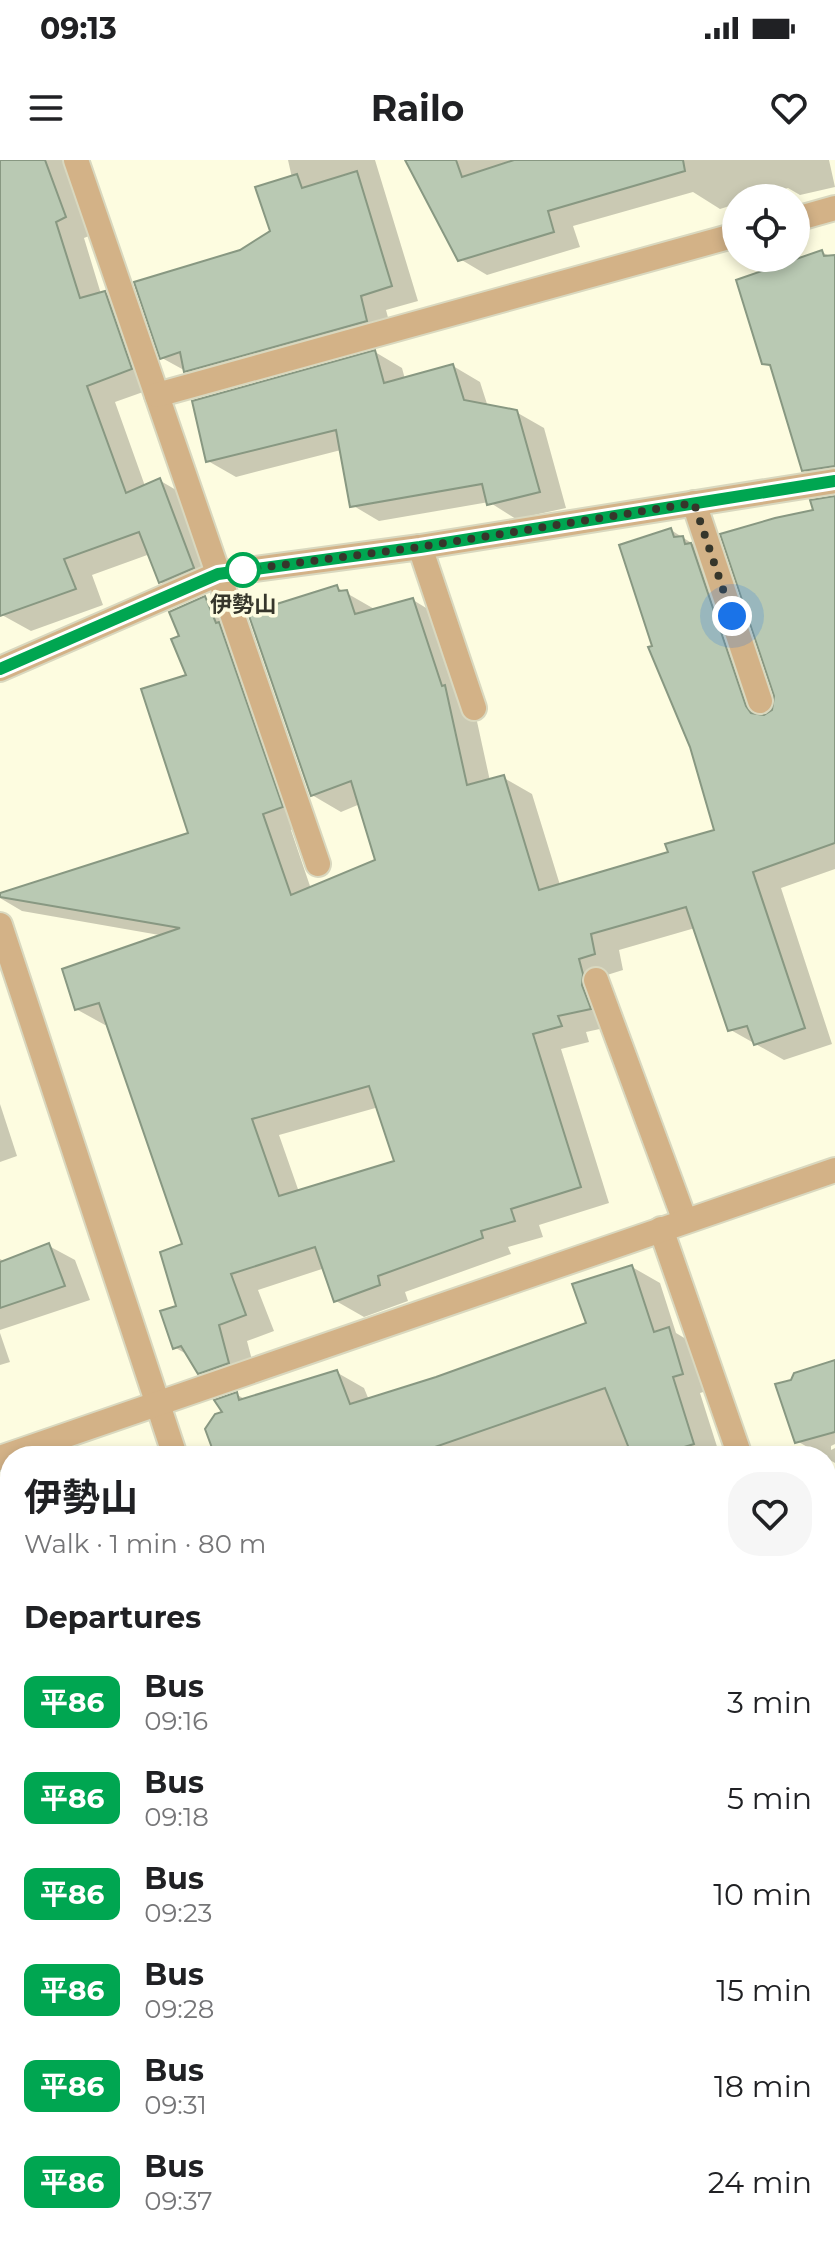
<!DOCTYPE html>
<html lang="en">
<head>
<meta charset="utf-8">
<style>
  :root { --surface:#fff; --page:#f6f6f6; --text:#202124; --muted:#757577 }
  body { margin:0; font-family:Montserrat,"Noto Sans JP",sans-serif; background:var(--page); color:var(--text); height:100vh; display:flex; flex-direction:column; font-size:30px; white-space:nowrap }
  * { box-sizing:border-box; margin:0 }
  p { font-size:26px; color:var(--muted) }
  .icon { flex:none; width:44px; height:44px; fill:none; stroke:currentColor; stroke-width:2; stroke-linecap:round; stroke-linejoin:round }
  .map { position:relative; flex:1; overflow:hidden }
  .sheet { position:absolute; left:0px; top:1286px; width:836px; height:800px; display:flex; flex-direction:column; background:var(--surface); border-radius:32px 32px 0 0; box-shadow:0 4px 12px #0003 }
  .sheet>* { flex:none }
  .badge { padding:0 16px; border-radius:12px; font-size:28px; line-height:52px }
  .buttons { position:absolute; left:722px; top:24px; display:grid; gap:16px }
  .buttons a { display:grid; place-items:center; width:88px; height:88px; border-radius:50%; background:var(--surface); box-shadow:0 4px 12px #0003; font-size:40px }
  .you { position:absolute; width:40px; height:40px; margin:-20px; border:6px solid #fff; border-radius:50%; background:#1a73e8; box-shadow:0 0 0 12px #1a73e833 }
  .map>.badge { position:absolute; translate:-50% -50%; box-shadow:0 0 0 4px #fff }
  h2 { padding:0 24px; font-size:30px; line-height:72px }
  .round { display:grid; place-items:center; flex:none; width:84px; height:84px; border-radius:32px; background:var(--page) }
  .summary { display:flex; align-items:center; justify-content:space-between; height:136px; padding:0 24px }
  h1 { font-size:38px; font-weight:700; line-height:60px }
  ul { padding:0; list-style:none }
  li { display:flex; align-items:center; gap:24px; height:96px; padding:0 24px }
  li div { flex:1 }
  li b { display:block; font-size:30px }
  li em { font-style:normal }
  li .badge { min-width:88px; font-weight:700; text-align:center }
  .status { display:flex; justify-content:space-between; align-items:center; height:56px; padding:0 40px; background:var(--surface); direction:ltr }
  .status svg { height:22px; fill:currentColor }
  header { display:flex; justify-content:space-between; align-items:center; height:104px; padding:0 24px; background:var(--surface); font-size:36px; font-weight:700 }
  .map>svg:first-child { display:block }
  .shadow { fill:#0003; fill-rule:evenodd }
  .building { fill:#b9c9b3; stroke:#889882; stroke-width:2; fill-rule:evenodd }
  .lines { fill:none; stroke-linecap:round; stroke-linejoin:round }
  .minor-casing { stroke:#d9d8bf; stroke-width:28 }
  .minor { stroke:#d3b287; stroke-width:24 }
  .line-casing { stroke:#fff; stroke-width:18 }
  .line { stroke:#00a651; stroke-width:12 }
  .walk { stroke:#36362b; stroke-width:8; stroke-dasharray:0 14.4 }
  .stop-dot { fill:#fff; stroke:#00a651; stroke-width:4 }
  .labels { text-anchor:middle; dominant-baseline:central; stroke-width:7; stroke-linejoin:round; paint-order:stroke }
  .stop-label { font-size:22px; font-weight:bold; fill:#36362b; stroke:#fdfce0 }
</style>
</head>
<body>
<div class="status"><b>09:13</b><svg viewBox="0 0 49 12"><path d="M0 12V9h3v3zM5 12V6h3v6zM10 12V3h3v9zM15 12V0h3v12zM26 1h20v11H26zM47 4h2v5h-2z"/></svg></div>
<header><svg class="icon" aria-label="menu" viewBox="0 0 24 24"><path d="M4 6h16M4 12h16M4 18h16"/></svg>Railo<svg class="icon" aria-label="heart" viewBox="0 0 24 24"><path d="M12 20l-8-8c-3-5 5-10 8-4 3-6 11-1 8 4z"/></svg></header>
<div class="map">
<svg width="835" height="2086" viewBox="0 0 835 2086">
  <rect width="100%" height="100%" fill="#fdfce0"/>
  <g class="shadow">
    <path d="M0,0H80L94,74L84,78L101,134L105,133L134,150L160,226L115,242L145,326L159,320L188,337L222,424L189,439L160,422L150,394L92,415L103,445L31,471L2,455L0,449Z"/>
    <path d="M288,0H375L418,141L386,150L393,176L213,226L162,198L241,92L273,72L292,18Z"/>
    <path d="M407,0H829L835,27L800,35L788,28L755,38H736V44L720,49L693,32L573,66L580,87L487,115L460,99Z"/>
    <path d="M821,92L835,98V326H832L803,310L773,208L764,203Z"/>
    <path d="M375,192L402,208L405,219L453,206L480,222L488,247L516,252L544,268L566,348L516,359L489,342L379,361L352,345L341,290L236,317L208,301Z"/>
    <path d="M835,337V709L781,728L832,884L784,900L729,869L695,768L619,790L623,810L607,815L618,865L586,872L589,882L561,889L609,1043L539,1065L543,1077L508,1087L511,1094L405,1132L408,1141L364,1157L336,1141L325,1108L258,1130L274,1171L247,1181L257,1219L228,1229L200,1212L190,1196L174,1187L184,1086L109,864L105,865L76,849L165,776L22,751L0,738V735L190,674L189,516L181,477L205,438L234,455L310,663L291,670L311,729L377,702L360,644L341,652L312,635L336,427L376,450L413,440L441,457L473,543L490,621L504,618L532,634L560,725L670,693L716,672L692,586L654,487L671,370L720,401L771,555L815,351ZM379,947L397,1002L299,1032L279,975Z"/>
    <path d="M0,944L17,996L0,1002Z"/>
    <path d="M49,1086L75,1100L90,1140L0,1170V1099L5,1102Z"/>
    <path d="M632,1107L660,1123L676,1173L696,1185L710,1230L700,1233L720,1296H217L225,1253L236,1234L246,1240L336,1212L364,1228L369,1240L588,1165Z"/>
    <path d="M0,1173L10,1202L0,1205Z"/>
    <path d="M835,1202V1284L831,1286V1290L835,1288V1303L797,1281Z"/>
    <path d="M835,1394V1651L826,1646V1397Z"/>
    <path d="M826,1650L835,1656V1720L826,1724Z"/>
    <path d="M835,2039V2086H690L721,2076H826V2042Z"/>
    <path d="M143,2076H270L273,2086H147Z"/>
  </g>
  <g class="building">
    <path d="M0,0H45L66,57L56,62L80,138L105,131L132,209L87,226L126,333L160,318L194,408L159,423L139,372L64,399L76,429L0,456Z"/>
    <path d="M405,0H456L462,17L514,0H683L685,11L548,51L554,72L458,101Z"/>
    <path d="M357,11L392,126L361,136L367,161L184,212L180,192L160,199L134,122L240,90L270,71L255,27L297,14L302,28Z"/>
    <path d="M822,90L824,96L835,95V306L802,311L770,205L762,204L736,120Z"/>
    <path d="M375,190L384,223L453,204L464,240L517,250L540,332L487,345L482,324L350,347L336,270L206,302L192,241Z"/>
    <path d="M835,336V683L753,712L805,868L754,885L747,866L728,871L686,747L591,774L595,794L579,799L583,814L582,825L591,849L558,856L562,866L533,874L581,1027L511,1049L515,1061L481,1071L483,1078L378,1116L380,1125L334,1142L315,1087L231,1114L246,1155L219,1165L229,1203L198,1214L181,1186L173,1189L160,1151L176,1146L160,1092L182,1084L99,843L75,850L62,809L180,768L0,737V733L188,673L141,529L186,515L171,479L179,476L169,452L205,436L216,463L219,462L283,647L263,654L291,735L375,700L351,621L311,636L248,453L337,425L339,431L347,430L355,454L413,438L442,526L445,525L467,625L504,615L539,730L668,692L665,684L714,670L690,587L648,487L652,486L619,385L671,368L674,377L683,376L685,384L691,383L746,546L751,553L764,555L772,550L774,536L720,374L775,358L813,350L810,340ZM369,926L394,1001L279,1036L252,959Z"/>
    <path d="M49,1083L65,1126L0,1148V1102Z"/>
    <path d="M632,1105L654,1172L669,1167L683,1214L673,1217L694,1284L655,1296H632L605,1228L409,1296H215L205,1269L215,1254L222,1252L214,1240L237,1232L239,1240L337,1210L350,1244L436,1217L586,1163L572,1124Z"/>
    <path d="M835,1200V1272L795,1283L775,1224L791,1220L794,1213Z"/>
  </g>
  <g class="lines">
    <g class="minor-casing">
      <g id="minor">
        <path d="M76,0L318,704"/>
        <path d="M796,59L835,48"/>
        <path d="M157,235L736,75"/>
        <path d="M694,343L760,541"/>
        <path d="M420,387L474,548"/>
        <path d="M0,509L218,414L420,387L835,321"/>
        <path d="M0,765L175,1296"/>
        <path d="M596,820L685,1061"/>
        <path d="M661,1069L740,1296"/>
        <path d="M0,1298L835,1010"/>
        <path d="M826,1652L835,1677"/>
        <path d="M826,1782L835,1779"/>
        <path d="M0,2059L10,2055"/>
        <path d="M73,2076L76,2086"/>
        <path d="M442,2076L445,2086"/>
      </g>
    </g>
    <use href="#minor" class="minor"/>
  </g>
  <g class="lines">
    <g class="line-casing">
      <path id="line" d="M0,509L218,414L420,387L835,321"/>
    </g>
    <use href="#line" class="line"/>
    <path class="walk" d="M243,410L420,387L694,343L732,456"/>
  </g>
  <circle class="stop-dot" cx="243" cy="410" r="16"/>
  <g class="labels">
    <g class="stop-label">
      <text x="243" y="444">伊勢山</text>
    </g>
  </g>
</svg>
<div class="buttons">
<a><svg class="icon" aria-label="locate" viewBox="0 0 24 24"><circle cx="12" cy="12" r="6"/><path d="M12 2v4M12 18v4M2 12h4M18 12h4"/></svg></a>
</div>
<div class="you" style="left:732px;top:456px"></div>
<section class="sheet">
<div class="summary"><div><h1>伊勢山</h1><p>Walk · 1 min · 80 m</p></div><a class="round"><svg class="icon" aria-label="heart" viewBox="0 0 24 24"><path d="M12 20l-8-8c-3-5 5-10 8-4 3-6 11-1 8 4z"/></svg></a></div>
<h2>Departures</h2>
<ul>
<li><span class="badge" style="background:#00a651;color:#fff">平86</span><div><b>Bus</b><p>09:16</p></div><em>3 min</em></li>
<li><span class="badge" style="background:#00a651;color:#fff">平86</span><div><b>Bus</b><p>09:18</p></div><em>5 min</em></li>
<li><span class="badge" style="background:#00a651;color:#fff">平86</span><div><b>Bus</b><p>09:23</p></div><em>10 min</em></li>
<li><span class="badge" style="background:#00a651;color:#fff">平86</span><div><b>Bus</b><p>09:28</p></div><em>15 min</em></li>
<li><span class="badge" style="background:#00a651;color:#fff">平86</span><div><b>Bus</b><p>09:31</p></div><em>18 min</em></li>
<li><span class="badge" style="background:#00a651;color:#fff">平86</span><div><b>Bus</b><p>09:37</p></div><em>24 min</em></li>
</ul>
</section>
</div>
</body>
</html>
